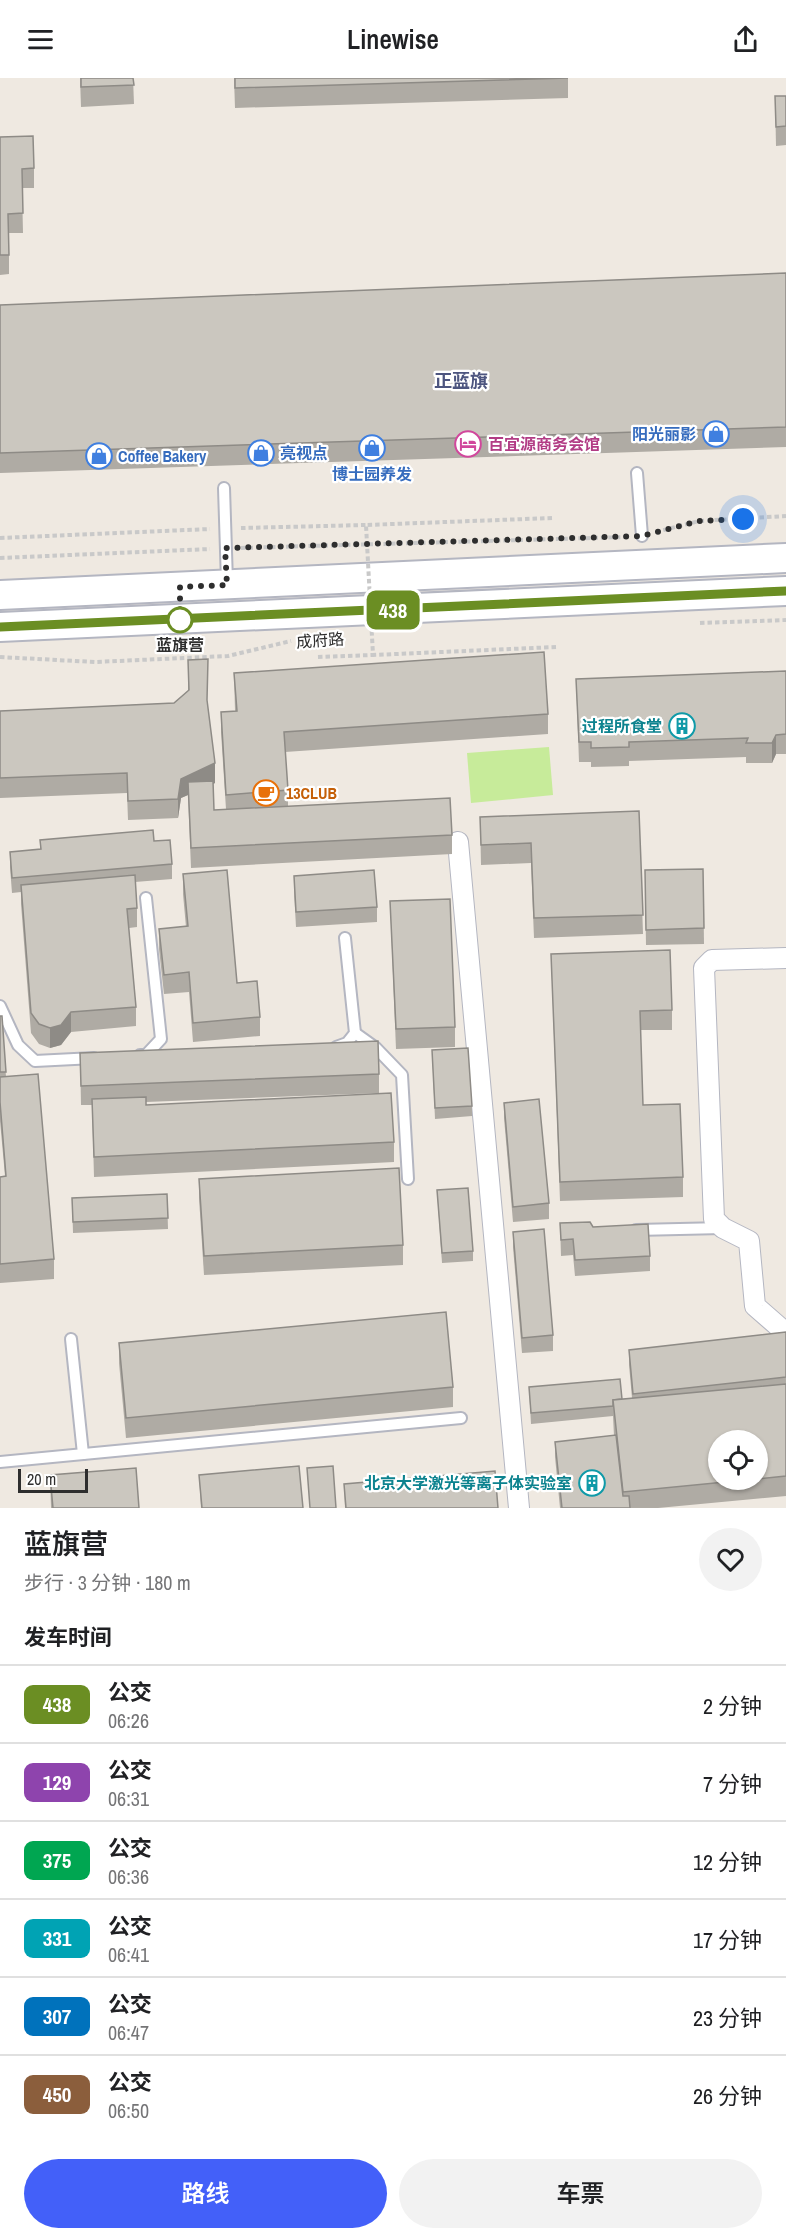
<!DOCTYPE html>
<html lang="zh">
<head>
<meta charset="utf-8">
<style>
  :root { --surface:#fff; --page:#f2f2f2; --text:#202124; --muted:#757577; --line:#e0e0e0; --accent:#4360f9 }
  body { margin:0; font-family:"Archivo Narrow","Noto Sans SC",sans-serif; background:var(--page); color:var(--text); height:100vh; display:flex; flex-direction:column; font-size:22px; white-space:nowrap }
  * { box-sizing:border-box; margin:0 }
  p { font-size:20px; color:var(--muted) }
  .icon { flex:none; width:33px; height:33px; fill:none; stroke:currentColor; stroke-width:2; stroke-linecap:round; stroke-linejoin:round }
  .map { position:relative; height:1430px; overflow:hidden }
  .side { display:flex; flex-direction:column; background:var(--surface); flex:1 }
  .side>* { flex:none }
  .badge { padding:0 12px; border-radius:9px; font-size:21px; line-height:39px }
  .buttons { position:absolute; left:708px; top:1352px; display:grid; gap:12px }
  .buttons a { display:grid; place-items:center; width:60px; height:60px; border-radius:50%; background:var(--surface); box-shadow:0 2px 4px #0004; font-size:30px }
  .scale { position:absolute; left:18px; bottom:15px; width:70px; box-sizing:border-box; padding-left:6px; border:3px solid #2e2e2e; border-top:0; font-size:16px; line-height:21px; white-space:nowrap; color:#2e2e2e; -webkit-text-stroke:4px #fff; paint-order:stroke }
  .you { position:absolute; width:30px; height:30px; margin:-15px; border:4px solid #fff; border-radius:50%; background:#1a73e8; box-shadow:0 0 0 9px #1a73e833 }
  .map>.badge { position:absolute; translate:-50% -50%; box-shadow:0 0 0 3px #fff }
  h2 { padding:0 24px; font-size:22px; line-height:54px }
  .round { display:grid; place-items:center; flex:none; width:63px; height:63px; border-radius:32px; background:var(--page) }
  .head { display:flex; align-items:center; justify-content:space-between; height:102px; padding:0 24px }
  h1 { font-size:28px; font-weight:600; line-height:45px }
  .cta { display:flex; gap:12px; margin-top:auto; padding:12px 24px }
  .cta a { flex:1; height:69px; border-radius:36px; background:var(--accent); color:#fff; font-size:24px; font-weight:600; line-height:69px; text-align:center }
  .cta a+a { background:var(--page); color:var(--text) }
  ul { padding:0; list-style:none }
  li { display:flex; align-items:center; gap:18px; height:78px; padding:0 24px; border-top:2px solid var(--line) }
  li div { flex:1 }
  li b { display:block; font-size:22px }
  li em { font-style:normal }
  li .badge { min-width:66px; font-weight:700; text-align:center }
  header { display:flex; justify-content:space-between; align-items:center; height:78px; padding:0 24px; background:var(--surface); font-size:27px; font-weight:600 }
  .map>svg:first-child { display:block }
  .pitch { fill:#c7eb9a }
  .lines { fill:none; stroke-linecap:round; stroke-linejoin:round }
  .lane-casing { stroke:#b4b6c1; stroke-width:14 }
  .street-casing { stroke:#b4b6c1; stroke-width:22 }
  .secondary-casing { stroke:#b4b6c1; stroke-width:32 }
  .path { stroke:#c9c9c9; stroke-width:4; stroke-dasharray:4.5 3; stroke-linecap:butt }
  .lane { stroke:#fff; stroke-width:10 }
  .street { stroke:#fff; stroke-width:20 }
  .secondary { stroke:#fff; stroke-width:28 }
  .path-bridge { stroke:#c9c9c9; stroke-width:4; stroke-dasharray:4.5 3; stroke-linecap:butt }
  .wall { fill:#afaba4 }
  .shaded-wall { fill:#8e8b86 }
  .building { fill:#cbc7bf; stroke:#8e8b86; stroke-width:1.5 }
  .line-casing { stroke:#fff; stroke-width:14 }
  .line { stroke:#6b8e23; stroke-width:9 }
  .walk { stroke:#2e2e2e; stroke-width:6; stroke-dasharray:0 10.8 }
  .stop-dot { fill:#fff; stroke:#6b8e23; stroke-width:3 }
  .labels { text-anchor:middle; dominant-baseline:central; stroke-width:4.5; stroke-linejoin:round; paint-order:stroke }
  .shop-label { font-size:16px; font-weight:bold; fill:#366cbe; stroke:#fff; text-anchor:start }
  .hotel-label { font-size:16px; font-weight:bold; fill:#b23c85; stroke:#fff; text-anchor:start }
  .street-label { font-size:16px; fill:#2e2e2e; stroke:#fff }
  .stop-label { font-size:16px; font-weight:bold; fill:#2e2e2e; stroke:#fff }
  .culture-label { font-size:16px; font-weight:bold; fill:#0d838f; stroke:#fff; text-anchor:end }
  .food-label { font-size:16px; font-weight:bold; fill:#c56008; stroke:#fff; text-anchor:start }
  .neighbourhood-label { font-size:18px; font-weight:bold; fill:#4d557f; stroke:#fff }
</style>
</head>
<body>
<header><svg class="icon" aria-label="menu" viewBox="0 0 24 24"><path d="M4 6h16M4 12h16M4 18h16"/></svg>Linewise<svg class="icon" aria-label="share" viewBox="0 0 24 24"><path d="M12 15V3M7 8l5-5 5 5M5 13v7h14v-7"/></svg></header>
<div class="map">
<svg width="786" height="1430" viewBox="0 0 786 1430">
  <rect width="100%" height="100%" fill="#efe9e1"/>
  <path class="pitch" d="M549,669L553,717L471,725L467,675Z"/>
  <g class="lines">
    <g class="lane-casing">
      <g id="lane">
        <path d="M637,395L642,458"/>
        <path d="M224,410L227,504"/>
        <path d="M0,928L18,967L35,983L94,980"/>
        <path d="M355,955L376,970L402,997L408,1101"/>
        <path d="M336,969L347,965L355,955L345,860"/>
        <path d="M140,977H146L161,961L146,820"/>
        <path d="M636,1152L723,1150"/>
        <path d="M71,1261L83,1376"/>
        <path d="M0,1384L461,1340"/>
      </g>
    </g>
    <g class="street-casing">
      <g id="street">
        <path d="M458,764L519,1430"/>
        <path d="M786,880L712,882L704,890L714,1141L723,1150L749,1163L755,1228L786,1255"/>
      </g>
    </g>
    <g class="secondary-casing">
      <g id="secondary">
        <path d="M0,517L786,480"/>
        <path d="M0,549L786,513"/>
      </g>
    </g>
    <g class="path">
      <path d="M241,450L366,447"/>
      <path d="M656,454L699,443L786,438"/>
      <path d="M0,460L210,451"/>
      <path d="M241,470L626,459"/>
      <path d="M0,480L210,471"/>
      <path d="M700,545L786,542"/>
      <path d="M0,579L95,584L228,578L291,563"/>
      <path d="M318,579L373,577"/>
    </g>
    <use href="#lane" class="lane"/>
    <use href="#street" class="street"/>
    <use href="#secondary" class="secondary"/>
    <path class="path-bridge" d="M552,440L366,447L373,577L556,569"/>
  </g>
  <g class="wall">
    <path d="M80,0H133L134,26L81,29Z"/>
    <path d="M234,0H568V20L235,30Z"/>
    <path d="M775,18H786V67L776,68Z"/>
    <path d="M0,59L34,90V110H22L23,155H9V196L0,197Z"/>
    <path d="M786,195V369L0,395V227Z"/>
    <path d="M188,582L207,624L215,705L213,706L214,732L226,731L221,654V634L235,633L234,595L548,636V656L285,674L288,712V728L452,757V776L191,790L188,717L181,720L178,740L128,742L127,715L0,720V633L174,625L188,613Z"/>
    <path d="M786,593V676H776L772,685H746V679L629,683V688L591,689V684H579L576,601Z"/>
    <path d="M639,733L643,856L534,860L531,785L481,787L480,739Z"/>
    <path d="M40,762L154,763L172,786V801L135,804L137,830V849L129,850L136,929V948L71,954L61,967L50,970L39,966L31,955L21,826V814L12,815L10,789V774L40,771Z"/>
    <path d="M703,791L704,866L646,867L645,807Z"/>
    <path d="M183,796L237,905L260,939V958L193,964L189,914L164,916L159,871V851L186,849L183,816Z"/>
    <path d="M294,798L377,829V844L296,849L294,813Z"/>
    <path d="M390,823L455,949V969L396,971Z"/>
    <path d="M551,876L672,932V952H640L643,1027L683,1099V1119L560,1123Z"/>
    <path d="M0,938H2L6,999L54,1181V1201L0,1205V1099L5,1098L0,1043Z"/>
    <path d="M432,972L472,1028V1038L435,1041Z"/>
    <path d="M80,975L379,996V1015L146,1024V1027L394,1064V1084L94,1099L92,1027H81Z"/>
    <path d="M504,1025L549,1125V1141L513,1144L504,1040Z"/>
    <path d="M199,1101L403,1167V1187L204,1197L199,1120Z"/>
    <path d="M437,1112L473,1173V1183L442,1185Z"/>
    <path d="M167,1116L168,1151L73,1155L72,1120Z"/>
    <path d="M560,1145L593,1149L650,1178V1193L575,1198L573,1177L561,1178Z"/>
    <path d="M513,1154L553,1257V1273L522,1275L513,1169Z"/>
    <path d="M786,1254V1418L658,1430H560L555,1379V1364L614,1358L613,1338L531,1346L529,1309L622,1321L632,1320L629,1287V1272Z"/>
    <path d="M119,1265L453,1309V1329L126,1360L119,1285Z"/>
    <path d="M50,1397L139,1430H51Z"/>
    <path d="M199,1397L303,1430H201Z"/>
    <path d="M344,1406L498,1430H345Z"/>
  </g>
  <g class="shaded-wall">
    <path d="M776,657V676L772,685V665Z"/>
    <path d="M215,685V705L188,717V704V717L181,720L178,740V721L181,701Z"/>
    <path d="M71,934V954L61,967L50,970V950Z"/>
  </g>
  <g class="building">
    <path d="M81,0H133L134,7L81,9Z"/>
    <path d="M235,0H568L235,10Z"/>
    <path d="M775,18H786V48L776,49Z"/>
    <path d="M33,58L34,90L22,91L23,135L8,136L9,177H0V59Z"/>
    <path d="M786,195V349L0,375V227Z"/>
    <path d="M544,574L548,636L284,654L288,712L226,717L221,634L237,633L234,595Z"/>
    <path d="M208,581L207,622L215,685L181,701L178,721L128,723L127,695L0,700V633L174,625L189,612L188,582Z"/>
    <path d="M786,593V656L776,657L772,665H746L748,660L629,664V669L591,670V664H579L576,601Z"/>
    <path d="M213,703L214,732L450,720L452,757L191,770L188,704Z"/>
    <path d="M639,733L643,837L534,840L531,765L481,767L480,739Z"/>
    <path d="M153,752L154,763L170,762L172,786L12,800L10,774L41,771L40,762Z"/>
    <path d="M703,791L704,850L646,852L645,792Z"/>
    <path d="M227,792L237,905L257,903L260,939L193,945L189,894L164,897L159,851L188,848L183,796Z"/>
    <path d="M374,792L377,829L296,834L294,798Z"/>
    <path d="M135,797L137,830L127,831L136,929L71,934L61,947L50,950L39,946L31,935L21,807Z"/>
    <path d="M450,821L455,949L396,951L390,823Z"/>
    <path d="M670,872L672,932L640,933L643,1027L680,1026L683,1099L560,1104L551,876Z"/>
    <path d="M0,938H2L6,994H0Z"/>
    <path d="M378,963L379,996L81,1008L80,975Z"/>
    <path d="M468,970L472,1028L435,1030L432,972Z"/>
    <path d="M38,996L54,1181L0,1186V1099L6,1098L0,1024V999Z"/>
    <path d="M391,1015L394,1064L94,1079L92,1021L146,1019V1027Z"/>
    <path d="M539,1021L549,1125L513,1129L504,1025Z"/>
    <path d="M399,1090L403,1167L204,1178L199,1101Z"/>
    <path d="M468,1110L473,1173L442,1175L437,1112Z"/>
    <path d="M167,1116L168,1140L73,1144L72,1120Z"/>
    <path d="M590,1144L593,1149L648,1146L650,1178L575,1182L573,1161L561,1162L560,1145Z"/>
    <path d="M544,1151L553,1257L522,1260L513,1154Z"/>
    <path d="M446,1234L453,1309L126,1340L119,1265Z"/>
    <path d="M786,1254V1299L633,1316L629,1272Z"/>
    <path d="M620,1301L622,1321L613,1322V1328L531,1335L529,1309Z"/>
    <path d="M786,1306V1398L758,1401V1362H718V1401H756L623,1414L613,1322Z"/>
    <path d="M616,1357L623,1418H629L630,1430H562L555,1364Z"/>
    <path d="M299,1388L303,1430H202L199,1397Z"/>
    <path d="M333,1388L336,1430H310L307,1390Z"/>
    <path d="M136,1390L139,1430H53L50,1397Z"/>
    <path d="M495,1393L498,1430H346L344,1406Z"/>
  </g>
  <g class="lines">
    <g class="line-casing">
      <path id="line" d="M0,549L786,513"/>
    </g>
    <use href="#line" class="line"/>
    <path class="walk" d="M180,542V509L227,507L225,470L642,458L699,443L743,441"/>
  </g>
  <defs>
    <g id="shop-ring" transform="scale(1.35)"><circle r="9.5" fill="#fff" stroke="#3f7fe0" stroke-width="1.5"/><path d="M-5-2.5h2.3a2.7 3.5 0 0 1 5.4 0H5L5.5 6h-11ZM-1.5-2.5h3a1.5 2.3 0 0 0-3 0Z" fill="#3f7fe0"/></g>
    <g id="hotel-ring" transform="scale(1.35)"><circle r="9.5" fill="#fff" stroke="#d1479c" stroke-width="1.5"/><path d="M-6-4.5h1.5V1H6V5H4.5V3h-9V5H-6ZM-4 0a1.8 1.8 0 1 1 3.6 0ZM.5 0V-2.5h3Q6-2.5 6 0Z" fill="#d1479c"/></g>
    <g id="building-ring" transform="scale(1.35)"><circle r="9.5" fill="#fff" stroke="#0f9aa8" stroke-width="1.5"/><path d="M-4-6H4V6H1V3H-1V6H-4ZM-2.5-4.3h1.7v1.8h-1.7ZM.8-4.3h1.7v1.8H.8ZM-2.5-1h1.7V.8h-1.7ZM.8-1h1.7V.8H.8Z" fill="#0f9aa8"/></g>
    <g id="cafe-ring" transform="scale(1.35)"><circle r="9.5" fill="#fff" stroke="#e8710a" stroke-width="1.5"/><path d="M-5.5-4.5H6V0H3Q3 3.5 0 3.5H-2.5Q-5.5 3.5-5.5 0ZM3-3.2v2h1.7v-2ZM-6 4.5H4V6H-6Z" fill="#e8710a"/></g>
  </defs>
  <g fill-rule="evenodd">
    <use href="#shop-ring" x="716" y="356"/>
    <use href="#hotel-ring" x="468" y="366"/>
    <use href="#shop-ring" x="372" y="370"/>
    <use href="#shop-ring" x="261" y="375"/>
    <use href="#shop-ring" x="99" y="378"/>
    <use href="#building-ring" x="682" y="648"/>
    <use href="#cafe-ring" x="266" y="715"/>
    <use href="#building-ring" x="592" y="1405"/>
  </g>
  <circle class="stop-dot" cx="180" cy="542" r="12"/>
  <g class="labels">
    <g class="shop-label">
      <text x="696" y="356" text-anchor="end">阳光丽影</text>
      <text x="280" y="375">亮视点</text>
      <text x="118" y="378">Coffee Bakery</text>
      <text x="372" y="396" text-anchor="middle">博士园养发</text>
    </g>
    <g class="hotel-label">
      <text x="488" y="366">百宜源商务会馆</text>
    </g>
    <g class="street-label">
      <text transform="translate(320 562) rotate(-4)">成府路</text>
    </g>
    <g class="stop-label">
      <text x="180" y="567">蓝旗营</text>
    </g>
    <g class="culture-label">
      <text x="662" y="648">过程所食堂</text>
      <text x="572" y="1405">北京大学激光等离子体实验室</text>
    </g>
    <g class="food-label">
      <text x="286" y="715">13CLUB</text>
    </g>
    <g class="neighbourhood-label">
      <text x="461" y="302">正蓝旗</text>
    </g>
  </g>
</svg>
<div class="buttons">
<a><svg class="icon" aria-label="locate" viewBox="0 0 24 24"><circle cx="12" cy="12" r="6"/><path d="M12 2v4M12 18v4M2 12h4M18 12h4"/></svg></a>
</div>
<div class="scale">20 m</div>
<div class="you" style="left:743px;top:441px"></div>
<b class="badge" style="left:393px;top:532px;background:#6b8e23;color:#fff">438</b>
</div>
<section class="side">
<div class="head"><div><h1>蓝旗营</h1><p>步行 · 3 分钟 · 180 m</p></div><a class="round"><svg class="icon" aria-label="heart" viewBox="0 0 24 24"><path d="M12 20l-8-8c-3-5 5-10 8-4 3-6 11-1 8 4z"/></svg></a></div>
<h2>发车时间</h2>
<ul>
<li><span class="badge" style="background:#6b8e23;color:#fff">438</span><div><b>公交</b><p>06:26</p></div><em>2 分钟</em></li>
<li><span class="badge" style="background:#8e44ad;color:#fff">129</span><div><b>公交</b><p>06:31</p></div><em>7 分钟</em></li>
<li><span class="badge" style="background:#00a651;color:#fff">375</span><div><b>公交</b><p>06:36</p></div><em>12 分钟</em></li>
<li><span class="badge" style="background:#00a3b4;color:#fff">331</span><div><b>公交</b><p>06:41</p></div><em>17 分钟</em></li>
<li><span class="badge" style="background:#0072bc;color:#fff">307</span><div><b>公交</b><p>06:47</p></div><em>23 分钟</em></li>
<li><span class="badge" style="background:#8b5e3c;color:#fff">450</span><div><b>公交</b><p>06:50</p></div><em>26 分钟</em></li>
</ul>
<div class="cta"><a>路线</a><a>车票</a></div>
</section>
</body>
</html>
